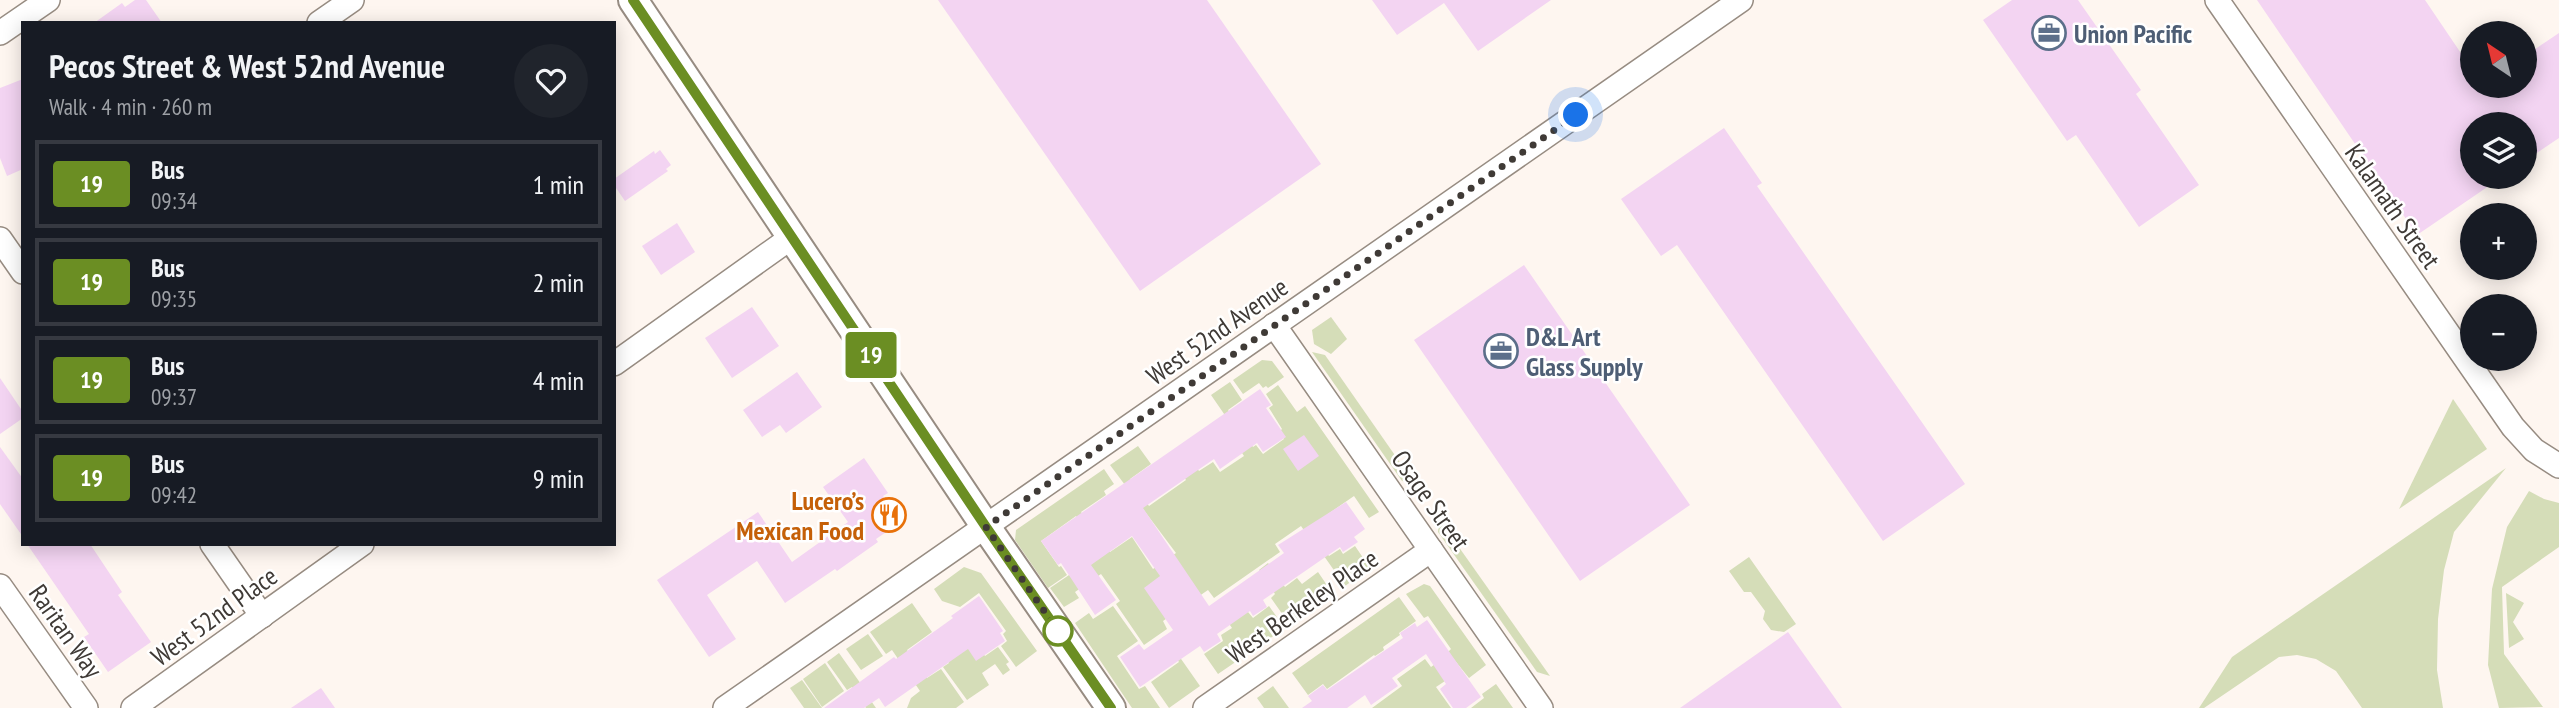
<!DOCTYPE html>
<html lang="en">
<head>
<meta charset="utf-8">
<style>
  :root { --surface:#171b24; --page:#20242c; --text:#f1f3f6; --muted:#9ea1a6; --line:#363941 }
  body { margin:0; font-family:"PT Sans Narrow",sans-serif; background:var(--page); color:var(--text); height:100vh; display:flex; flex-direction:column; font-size:26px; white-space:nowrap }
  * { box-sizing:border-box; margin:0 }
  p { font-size:23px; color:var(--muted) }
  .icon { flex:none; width:38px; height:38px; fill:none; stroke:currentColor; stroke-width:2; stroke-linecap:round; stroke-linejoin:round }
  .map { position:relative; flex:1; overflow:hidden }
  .side { position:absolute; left:21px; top:21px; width:595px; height:525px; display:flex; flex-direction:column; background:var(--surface); border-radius:0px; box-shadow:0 4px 18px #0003 }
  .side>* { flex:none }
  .badge { padding:0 14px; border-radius:5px; font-size:24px; line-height:46px }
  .needle { width:46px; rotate:325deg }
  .controls { position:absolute; left:2460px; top:21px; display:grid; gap:14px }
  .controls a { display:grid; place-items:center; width:77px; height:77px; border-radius:50%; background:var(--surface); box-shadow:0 4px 18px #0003; font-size:35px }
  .you { position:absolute; width:35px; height:35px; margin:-18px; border:5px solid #fff; border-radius:50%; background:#1a73e8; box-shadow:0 0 0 10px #1a73e833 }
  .map>.badge { position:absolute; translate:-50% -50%; box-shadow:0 0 0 4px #fff }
  .round { display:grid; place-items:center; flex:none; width:74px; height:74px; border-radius:37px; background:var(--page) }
  .head { display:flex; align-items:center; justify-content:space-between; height:119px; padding:0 28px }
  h1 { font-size:33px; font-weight:700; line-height:52px }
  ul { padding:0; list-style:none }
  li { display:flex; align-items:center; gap:21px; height:88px; margin:0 14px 10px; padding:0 14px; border:4px solid var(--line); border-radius:0px }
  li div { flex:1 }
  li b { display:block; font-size:26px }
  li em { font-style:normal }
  li .badge { min-width:77px; font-weight:700; text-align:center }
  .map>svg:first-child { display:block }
  .green { fill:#d5ddb8 }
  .building { fill:#f3d4f2 }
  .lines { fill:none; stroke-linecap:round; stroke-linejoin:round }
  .minor-casing { stroke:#978c82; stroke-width:26 }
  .major-casing { stroke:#978c82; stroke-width:32 }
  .minor { stroke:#fff; stroke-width:23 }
  .major { stroke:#fff; stroke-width:28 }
  .line-casing { stroke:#fff; stroke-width:16 }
  .line { stroke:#6b8e23; stroke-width:10 }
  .walk { stroke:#3f3a36; stroke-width:7; stroke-dasharray:0 12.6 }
  .stop-dot { fill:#fff; stroke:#6b8e23; stroke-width:3.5 }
  .labels { text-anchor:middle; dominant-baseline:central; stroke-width:5; stroke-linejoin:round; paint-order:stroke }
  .service-label { font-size:26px; font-weight:bold; fill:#4e5e75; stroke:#fff; text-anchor:start }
  .street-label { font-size:26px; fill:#3f3a36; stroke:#fff }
  .food-label { font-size:26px; font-weight:bold; fill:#c56008; stroke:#fff; text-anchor:end }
</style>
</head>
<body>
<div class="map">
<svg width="2559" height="708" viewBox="0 0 2559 708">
  <rect width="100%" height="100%" fill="#fef6f0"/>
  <g class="green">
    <path d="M1331,317L1347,339L1331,354L1314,344L1312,330Z"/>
    <path d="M1312,352L1325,355L1415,484L1402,481Z"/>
    <path d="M1262,360L1272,361L1284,377L1268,388L1266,386L1263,388L1259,383L1243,394L1233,380Z"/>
    <path d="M1230,382L1242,400L1228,410L1245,434L1240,437L1211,395Z"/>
    <path d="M1278,385L1297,412L1305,406L1379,512L1369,518L1354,496L1328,514L1308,536L1301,526L1275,544L1280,552L1214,598L1208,590L1163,621L1167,629L1144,645L1116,604L1120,601L1101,574L1075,592L1079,598L1064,607L1050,588L1091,560L1100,539L1110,552L1132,537L1153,569L1176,553L1110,465L1138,446L1151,464L1130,479L1149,506L1186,480L1168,454L1181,445L1199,471L1213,462L1220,472L1244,456L1235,442L1245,435L1253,447L1256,445L1263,454L1284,439L1280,431L1282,429L1269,408L1273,405L1266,394Z"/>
    <path d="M2453,399L2487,449L2399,509Z"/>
    <path d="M2506,468L2454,532L2444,570L2438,619L2437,670L2443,708H2362L2336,671L2316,659L2297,655L2279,657L2204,708H2199L2232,657Z"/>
    <path d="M1104,469L1114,484L1104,491L1106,495L1081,512L1099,538L1094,541L1076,516L1041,541L1059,567L1061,566L1067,575L1048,588L1015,540L1016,530Z"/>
    <path d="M2529,491L2544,499L2559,503V547L2502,587L2504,654L2543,707L2499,708L2488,665L2492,589L2507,527Z"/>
    <path d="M1439,519L1550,676L1537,672L1438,532Z"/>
    <path d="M1313,534L1329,556L1340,549L1343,554L1355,546L1370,568L1345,586L1310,536Z"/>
    <path d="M1749,557L1796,624L1784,632L1771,630L1763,619L1765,611L1751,592H1744L1729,571Z"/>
    <path d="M1268,563L1285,587L1297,578L1302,584L1318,572L1333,594L1290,625L1271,598L1275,594L1259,570Z"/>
    <path d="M964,567L981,573L1037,651L1016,667L1001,646L1007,641L1003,634L1006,631L979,593L960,607L942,601L934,589Z"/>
    <path d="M1424,584L1430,586L1486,665L1469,678L1448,652L1451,649L1428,616L1424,618L1406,594Z"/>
    <path d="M2506,593L2524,603L2513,622L2524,639L2509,648Z"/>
    <path d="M1399,597L1416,621L1399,633L1400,635L1383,647L1384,650L1375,656L1374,655L1327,689L1323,684L1308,695L1292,673Z"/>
    <path d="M912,603L932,632L907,650L927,678L941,669L964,702L956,708H907L911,698L920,691L892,650L886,654L870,632Z"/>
    <path d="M1215,603L1248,612L1253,618L1269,606L1285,628L1218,674L1204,654L1223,641L1221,635L1232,628Z"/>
    <path d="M1113,606L1138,641L1117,656L1139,689L1145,686L1160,708H1132L1075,623L1089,613L1093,619Z"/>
    <path d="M868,634L883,656L861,670L846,649Z"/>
    <path d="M1165,636L1200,686L1169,708L1151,682L1179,662L1162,638Z"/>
    <path d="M998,647L1009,662L1006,664L1010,670L1003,675L995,664L982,673L989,685L967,700L943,667L949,663L943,654L951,648H979L985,656Z"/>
    <path d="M839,653L868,694L867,695L876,708H866L852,687L847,690L827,662Z"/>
    <path d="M1448,655L1460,671L1436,687L1451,708H1372L1402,686L1397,679L1425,659L1431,667Z"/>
    <path d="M825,663L844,691L822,707L803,679Z"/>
    <path d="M802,680L822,708H804L790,688Z"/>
    <path d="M1496,684L1513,708H1471L1484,698L1482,694Z"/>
    <path d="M1273,686L1289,708H1264L1257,698Z"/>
  </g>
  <g class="building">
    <path d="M135,0H146L162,23H94L122,3L125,7Z"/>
    <path d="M938,0H1207L1321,164L1140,291Z"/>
    <path d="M1372,0H1551L1478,51L1444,3L1397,35Z"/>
    <path d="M2012,0H2078L2141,90L2136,94L2199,185L2139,227L2076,135L2067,141L1983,20Z"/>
    <path d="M2257,0H2425L2473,71V86H2525V56L2559,33V138L2525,161V124H2473V177H2502L2417,235Z"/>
    <path d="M23,79V169L7,176L0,158V88Z"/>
    <path d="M1724,128L1762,183L1757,186L1965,484L1883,541L1677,245L1661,256L1621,199Z"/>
    <path d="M660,150L671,165L666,169L668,171L625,201L614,185V179L654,151L655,154Z"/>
    <path d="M677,223L695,252L661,275L642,246Z"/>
    <path d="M1524,265L1690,505L1580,581L1414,340Z"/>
    <path d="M752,307L779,346L732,378L705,338Z"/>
    <path d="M797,372L822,407L786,433L780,425L762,437L743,410Z"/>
    <path d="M0,378L23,412V418L0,434Z"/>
    <path d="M1260,389L1271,405L1266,408L1286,437L1263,452L1257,443L1220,469L1214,459L1143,508L1209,606L1284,553L1278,545L1346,502L1365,529L1354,537L1358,542L1343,552L1340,547L1263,600L1267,607L1253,616L1250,611L1217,634L1221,641L1204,652L1200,646L1140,687L1120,657L1139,644L1144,650L1173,630L1144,588L1160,576L1132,536L1091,565L1116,600L1095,615L1061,563L1058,565L1041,541Z"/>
    <path d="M1304,435L1319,456L1298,471L1283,449Z"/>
    <path d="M0,447L23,479V537L0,504Z"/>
    <path d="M864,458L888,493L883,496L901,522L876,539L878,542L837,571L835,569L785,603L757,561L707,595L736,639L709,657L657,580L758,512L792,562L848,522L823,487Z"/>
    <path d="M27,544H90L122,592L118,595L151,642L108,672L84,637L89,634Z"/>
    <path d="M979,596L1003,631L1000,633L1005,641L976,661L968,649L885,707L879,698L864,708H824L894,657L896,659L953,618L951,616Z"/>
    <path d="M1427,620L1481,697L1466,708H1453L1440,689L1446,684L1426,654L1392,678L1398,686L1371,705L1365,695L1347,708H1302L1312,701L1308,696L1323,685L1327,690L1403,638L1400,633L1415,623L1417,627Z"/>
    <path d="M1788,632L1842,708H1680Z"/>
    <path d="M321,688L335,708H291Z"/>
  </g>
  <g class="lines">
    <g class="minor-casing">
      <g id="minor">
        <path d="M2217,0L2513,427L2534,450L2559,466"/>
        <path d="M319,23L352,0"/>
        <path d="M0,33L48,0"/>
        <path d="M0,239L23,272"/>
        <path d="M1274,325L1541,708"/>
        <path d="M614,364L792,237"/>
        <path d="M212,544L262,616"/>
        <path d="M0,586L86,708"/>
        <path d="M133,708L362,544"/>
        <path d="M725,708L1741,0"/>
        <path d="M1205,708L1431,550"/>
      </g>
    </g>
    <g class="major-casing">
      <path id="major" d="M633,0L986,527L1111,708"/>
    </g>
    <use href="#minor" class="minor"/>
    <use href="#major" class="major"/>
  </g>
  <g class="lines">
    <g class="line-casing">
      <path id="line" d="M633,0L986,527L1111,708"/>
    </g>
    <use href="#line" class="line"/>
    <path class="walk" d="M1058,631L986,527L1576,115"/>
  </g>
  <defs>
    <g id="office-ring" transform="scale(1.75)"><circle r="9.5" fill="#fff" stroke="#5c6f8a" stroke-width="1.5"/><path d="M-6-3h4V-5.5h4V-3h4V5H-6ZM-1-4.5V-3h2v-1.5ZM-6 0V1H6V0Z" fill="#5c6f8a"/></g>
    <g id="restaurant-ring" transform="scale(1.75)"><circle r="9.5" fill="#fff" stroke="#e8710a" stroke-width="1.5"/><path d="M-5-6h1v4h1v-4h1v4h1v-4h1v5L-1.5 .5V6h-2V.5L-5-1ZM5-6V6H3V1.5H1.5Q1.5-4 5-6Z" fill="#e8710a"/></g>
  </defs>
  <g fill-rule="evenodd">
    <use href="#office-ring" x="2049" y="33"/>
    <use href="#office-ring" x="1501" y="351"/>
    <use href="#restaurant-ring" x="889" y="515"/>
  </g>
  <circle class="stop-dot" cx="1058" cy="631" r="14"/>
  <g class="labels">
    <g class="service-label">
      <text x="2074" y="33">Union Pacific</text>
      <text x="1526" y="336">D&amp;L Art<tspan x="1526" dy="30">Glass Supply</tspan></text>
    </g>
    <g class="street-label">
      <text transform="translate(2393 206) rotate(55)">Kalamath Street</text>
      <text transform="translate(1217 331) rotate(-35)">West 52nd Avenue</text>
      <text transform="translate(1431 500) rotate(55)">Osage Street</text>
      <text transform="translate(1302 606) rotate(-35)">West Berkeley Place</text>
      <text transform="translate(214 616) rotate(-36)">West 52nd Place</text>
      <text transform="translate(66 631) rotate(55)">Raritan Way</text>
    </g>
    <g class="food-label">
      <text x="864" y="500">Lucero’s<tspan x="864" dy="30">Mexican Food</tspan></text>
    </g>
  </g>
</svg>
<div class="controls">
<a><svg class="needle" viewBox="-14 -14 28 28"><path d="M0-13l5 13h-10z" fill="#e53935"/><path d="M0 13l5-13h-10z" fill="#9ea1a6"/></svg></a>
<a><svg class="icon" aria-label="layers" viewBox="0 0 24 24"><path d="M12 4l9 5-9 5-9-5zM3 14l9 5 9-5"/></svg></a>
<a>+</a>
<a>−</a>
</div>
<div class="you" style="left:1576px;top:115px"></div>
<b class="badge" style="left:871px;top:355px;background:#6b8e23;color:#fff">19</b>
<section class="side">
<div class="head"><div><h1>Pecos Street &amp; West 52nd Avenue</h1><p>Walk · 4 min · 260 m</p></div><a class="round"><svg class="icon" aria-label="heart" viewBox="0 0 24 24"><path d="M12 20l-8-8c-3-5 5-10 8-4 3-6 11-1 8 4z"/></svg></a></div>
<ul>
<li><span class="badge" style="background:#6b8e23;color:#fff">19</span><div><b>Bus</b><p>09:34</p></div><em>1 min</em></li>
<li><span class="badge" style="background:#6b8e23;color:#fff">19</span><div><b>Bus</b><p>09:35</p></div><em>2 min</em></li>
<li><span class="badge" style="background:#6b8e23;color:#fff">19</span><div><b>Bus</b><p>09:37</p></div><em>4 min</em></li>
<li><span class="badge" style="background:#6b8e23;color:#fff">19</span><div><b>Bus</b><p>09:42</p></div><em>9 min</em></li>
</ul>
</section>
</div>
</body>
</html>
